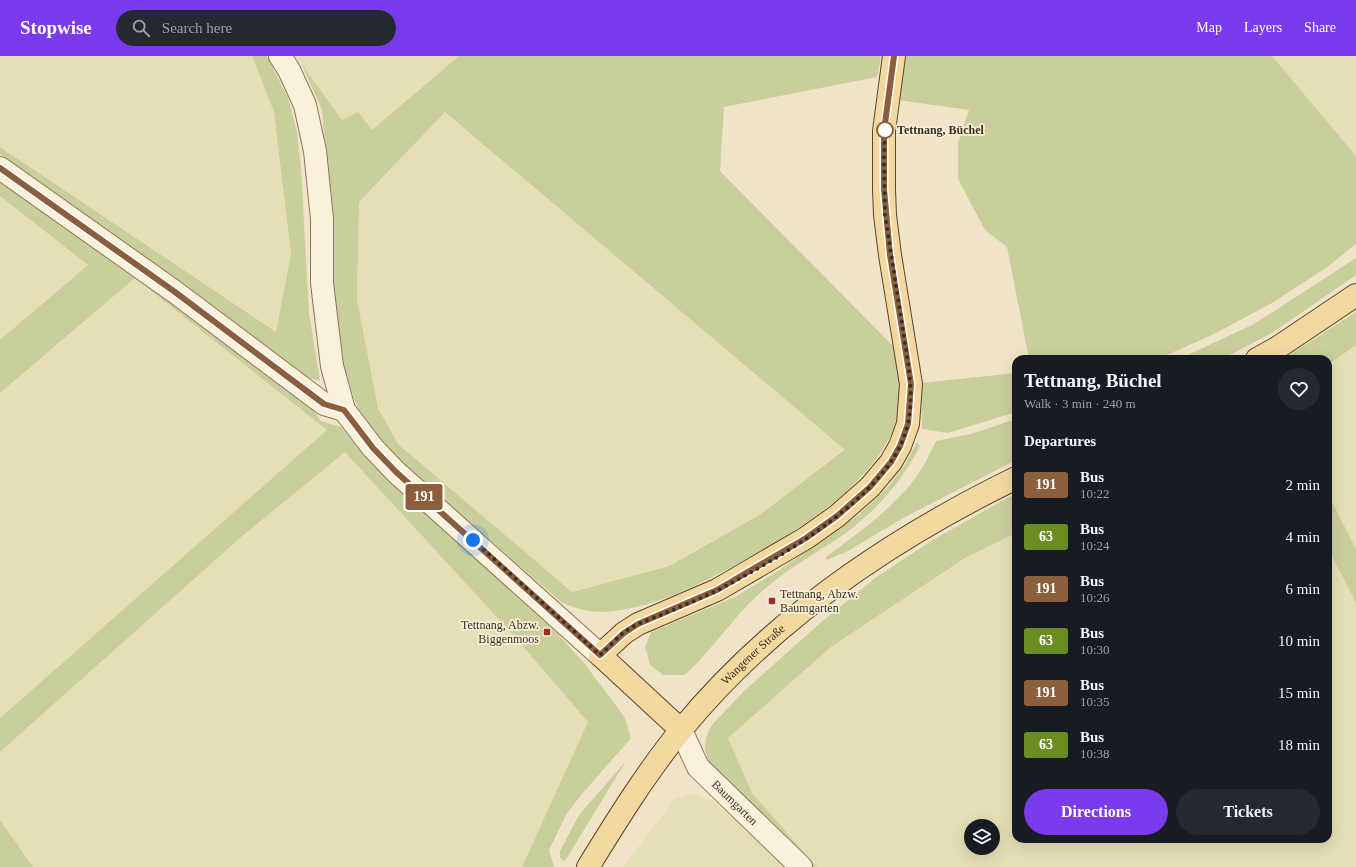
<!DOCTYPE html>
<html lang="en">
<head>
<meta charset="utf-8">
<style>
  :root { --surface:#171b24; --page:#242831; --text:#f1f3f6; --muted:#9ea1a6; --accent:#7c3aed }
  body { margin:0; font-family:Georgia,serif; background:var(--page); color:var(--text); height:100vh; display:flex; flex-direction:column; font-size:15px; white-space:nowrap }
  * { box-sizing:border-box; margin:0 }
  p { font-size:13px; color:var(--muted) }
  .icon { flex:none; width:22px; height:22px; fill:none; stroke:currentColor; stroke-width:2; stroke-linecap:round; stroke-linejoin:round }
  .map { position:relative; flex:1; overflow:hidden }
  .drawer { position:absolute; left:1012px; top:299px; width:320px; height:488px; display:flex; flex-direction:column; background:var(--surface); border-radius:12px; box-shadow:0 4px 16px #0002 }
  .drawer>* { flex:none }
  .badge { padding:0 8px; border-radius:3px; font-size:14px; line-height:26px }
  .fabs { position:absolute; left:964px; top:763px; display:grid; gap:8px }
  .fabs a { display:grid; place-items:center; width:36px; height:36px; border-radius:50%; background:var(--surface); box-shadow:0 4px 16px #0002; font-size:20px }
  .you { position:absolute; width:20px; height:20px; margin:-10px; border:3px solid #fff; border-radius:50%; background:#1a73e8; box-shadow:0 0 0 6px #1a73e833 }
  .map>.badge { position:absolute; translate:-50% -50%; box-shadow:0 0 0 2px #fff }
  h2 { padding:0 12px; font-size:15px; line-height:36px }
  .round { display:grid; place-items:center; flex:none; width:42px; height:42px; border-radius:21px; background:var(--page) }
  .summary { display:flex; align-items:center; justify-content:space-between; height:68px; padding:0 12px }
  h1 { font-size:19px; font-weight:800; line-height:30px }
  .action { display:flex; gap:8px; margin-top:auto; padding:8px 12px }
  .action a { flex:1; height:46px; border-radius:24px; background:var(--accent); color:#fff; font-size:16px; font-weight:800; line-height:46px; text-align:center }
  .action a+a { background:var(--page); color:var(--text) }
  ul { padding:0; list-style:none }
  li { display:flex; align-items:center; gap:12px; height:52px; padding:0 12px }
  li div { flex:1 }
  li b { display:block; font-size:15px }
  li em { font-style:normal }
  li .badge { min-width:44px; font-weight:700; text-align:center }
  header { display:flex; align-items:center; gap:24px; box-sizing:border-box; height:56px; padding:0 20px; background:var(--accent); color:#fff }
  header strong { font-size:19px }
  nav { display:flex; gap:22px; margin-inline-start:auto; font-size:14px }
  .search { width:280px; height:36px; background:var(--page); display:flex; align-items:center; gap:10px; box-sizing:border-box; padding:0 14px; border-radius:22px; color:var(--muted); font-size:15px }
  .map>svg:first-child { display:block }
  .farmland { fill:#e6deb5; fill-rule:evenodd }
  .green { fill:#c9cf9b; fill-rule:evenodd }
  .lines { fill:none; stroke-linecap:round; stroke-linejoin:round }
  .minor-casing { stroke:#8d765c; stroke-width:24 }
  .major-casing { stroke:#5b4430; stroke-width:24 }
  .minor { stroke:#faf1dc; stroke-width:22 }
  .major { stroke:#f3d9a0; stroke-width:22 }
  .line-casing { stroke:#fff; stroke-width:9 }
  .line { stroke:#8b5e3c; stroke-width:6 }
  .walk { stroke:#3d2e20; stroke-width:4; stroke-dasharray:0 7.2 }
  .stop-dot { fill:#fff; stroke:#8b5e3c; stroke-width:2 }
  .poi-dot { fill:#9e2a2b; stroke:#f7eed8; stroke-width:1.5 }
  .labels { text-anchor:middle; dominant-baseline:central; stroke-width:3.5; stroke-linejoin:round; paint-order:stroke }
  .stop-label { font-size:12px; font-weight:bold; fill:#3d2e20; stroke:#f7eed8; text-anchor:start }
  .poi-label { font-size:12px; fill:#3d2e20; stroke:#f7eed8; text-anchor:start }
  .street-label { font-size:12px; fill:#3d2e20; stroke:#f7eed8 }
</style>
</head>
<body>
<header>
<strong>Stopwise</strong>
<div class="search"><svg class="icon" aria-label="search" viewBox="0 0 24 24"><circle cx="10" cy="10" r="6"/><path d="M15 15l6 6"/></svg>Search here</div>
<nav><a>Map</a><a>Layers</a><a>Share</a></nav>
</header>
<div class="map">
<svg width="1356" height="811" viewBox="0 0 1356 811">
  <rect width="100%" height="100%" fill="#f0e4c8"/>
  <g class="farmland">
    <path d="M0,0H252L274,56L291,198L276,276L0,91Z"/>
    <path d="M296,0H459L372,75L342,64Z"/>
    <path d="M1272,0H1356V100Z"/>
    <path d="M445,56L844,393L761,458L669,509L572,536L398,388L378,352L357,244L359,146Z"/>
    <path d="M0,140L88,209L0,284Z"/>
    <path d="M135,222L327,374L0,662V337Z"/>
    <path d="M1356,289V493L1328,438V309Z"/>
    <path d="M345,396L515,581L589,666L522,811H33L0,764V696L240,482Z"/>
    <path d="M1016,477V783H1328V492L1356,547V811H817L752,737L728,682L831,591L965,502ZM971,770H993V792H971Z"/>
    <path d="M689,737L701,740L713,745L723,755L726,752L789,811H623L675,743Z"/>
  </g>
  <g class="green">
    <path d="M252,0H267L288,42L297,76L301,112L309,257L320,325L309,322L0,98V91L276,276L291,198L274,56Z"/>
    <path d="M459,0H881L877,21L724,51L720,115L895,292C900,317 904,345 895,370C869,433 797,475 741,506C698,529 651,554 602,556C587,556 574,552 561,546L393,400L358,353L342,309L334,242L331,165L322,54L301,7L342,64L358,56L372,74ZM445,56L844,393V394L761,458L669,510L572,536L398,388L378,352L357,244L359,146Z"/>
    <path d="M906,0H1272L1356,100V188L1326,212L1272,247L1212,279L1158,303H1029L1007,191L985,174L958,123V86L969,54L898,44Z"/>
    <path d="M0,117L309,349L321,365L341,371L373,410L539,557L584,607L624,660L631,682L582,738L567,757L549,794L554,811H522L588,666L515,581L345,396L240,482L0,696V662L327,374L135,222L0,337V284L88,209L0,140Z"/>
    <path d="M1356,202V219L1272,277L1222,303H1179L1254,268Z"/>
    <path d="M1356,256V289L1328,309V303H1283Z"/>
    <path d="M1016,317V356L948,377L922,373L921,327Z"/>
    <path d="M1016,363V404L905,461L848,495L827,504L826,501C858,477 901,447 922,412C927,404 931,394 936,385L971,378Z"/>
    <path d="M917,386L920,390C902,425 878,453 846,477C818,496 787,513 761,536C733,561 713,593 685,619H663L650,609L645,591L651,576L735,541L775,517L858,459L889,430L905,409Z"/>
    <path d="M1016,437V477L965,502L831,591L728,682L752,737L817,811H813L709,708L705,693L706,682L711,670L743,636L819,568L875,522L931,485Z"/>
    <path d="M1328,438L1356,493V547L1328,492Z"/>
    <path d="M626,705L565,805H563L560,801V795L579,759Z"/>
    <path d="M0,764L33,811H0Z"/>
  </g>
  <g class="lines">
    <g class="minor-casing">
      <g id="minor">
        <path d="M280,0L289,14L305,49L315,95L322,163V227L332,310L344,354L373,392L396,416L600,599"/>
        <path d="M0,112L175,236L324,348L344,354"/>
        <path id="s1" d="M681,674L698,711L801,811"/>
      </g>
    </g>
    <g class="major-casing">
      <g id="major">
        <path d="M1257,303L1277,292L1356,239"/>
        <path d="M681,674L600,599L624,577L638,568L717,534L806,482L837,460L870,431L891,406L900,390L908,368L911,328L890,199L885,159L884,133V75L894,0"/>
        <path id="s2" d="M588,811C617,764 646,717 681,674C770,565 891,483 1016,422"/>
      </g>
    </g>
    <use href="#minor" class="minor"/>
    <use href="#major" class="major"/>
  </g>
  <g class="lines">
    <g class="line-casing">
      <path id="line" d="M0,112L175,236L324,348L344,354L373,392L396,416L600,599L624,577L638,568L717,534L806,482L837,460L870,431L891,406L900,390L908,368L911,328L890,199L884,133V75L894,0"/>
    </g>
    <use href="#line" class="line"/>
    <path class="walk" d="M473,484L600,599C608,592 616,583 624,576C637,567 654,562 668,556C685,549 702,542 718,534C776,504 884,443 905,378C913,355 911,329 908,306L885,159L884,104L885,74"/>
  </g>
  <circle class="stop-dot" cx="885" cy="74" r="8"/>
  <g class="poi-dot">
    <rect x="768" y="541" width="8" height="8" rx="2"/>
    <rect x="543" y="572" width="8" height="8" rx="2"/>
  </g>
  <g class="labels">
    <g class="stop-label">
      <text x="897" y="74">Tettnang, Büchel</text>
    </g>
    <g class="poi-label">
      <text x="780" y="538">Tettnang, Abzw.<tspan x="780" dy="14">Baumgarten</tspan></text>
      <text x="539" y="569" text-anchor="end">Tettnang, Abzw.<tspan x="539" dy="14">Biggenmoos</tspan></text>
    </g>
    <g class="street-label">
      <text stroke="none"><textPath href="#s2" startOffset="270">Wangener Straße</textPath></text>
      <text stroke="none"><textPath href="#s1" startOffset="92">Baumgarten</textPath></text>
    </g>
  </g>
</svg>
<div class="fabs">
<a><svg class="icon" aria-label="layers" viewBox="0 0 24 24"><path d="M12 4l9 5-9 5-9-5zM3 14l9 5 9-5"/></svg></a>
</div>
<div class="you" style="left:473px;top:484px"></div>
<b class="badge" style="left:424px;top:441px;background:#8b5e3c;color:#fff">191</b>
<section class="drawer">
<div class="summary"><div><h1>Tettnang, Büchel</h1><p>Walk · 3 min · 240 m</p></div><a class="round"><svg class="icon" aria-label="heart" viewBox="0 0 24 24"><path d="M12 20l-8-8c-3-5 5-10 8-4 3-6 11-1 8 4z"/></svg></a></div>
<h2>Departures</h2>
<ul>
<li><span class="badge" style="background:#8b5e3c;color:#fff">191</span><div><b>Bus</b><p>10:22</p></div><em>2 min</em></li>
<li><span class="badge" style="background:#6b8e23;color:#fff">63</span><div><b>Bus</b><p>10:24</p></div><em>4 min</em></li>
<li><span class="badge" style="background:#8b5e3c;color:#fff">191</span><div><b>Bus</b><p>10:26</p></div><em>6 min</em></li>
<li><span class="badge" style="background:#6b8e23;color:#fff">63</span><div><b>Bus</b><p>10:30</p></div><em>10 min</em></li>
<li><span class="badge" style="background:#8b5e3c;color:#fff">191</span><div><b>Bus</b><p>10:35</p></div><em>15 min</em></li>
<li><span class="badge" style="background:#6b8e23;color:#fff">63</span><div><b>Bus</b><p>10:38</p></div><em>18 min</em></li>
</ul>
<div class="action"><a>Directions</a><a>Tickets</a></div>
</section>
</div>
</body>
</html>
